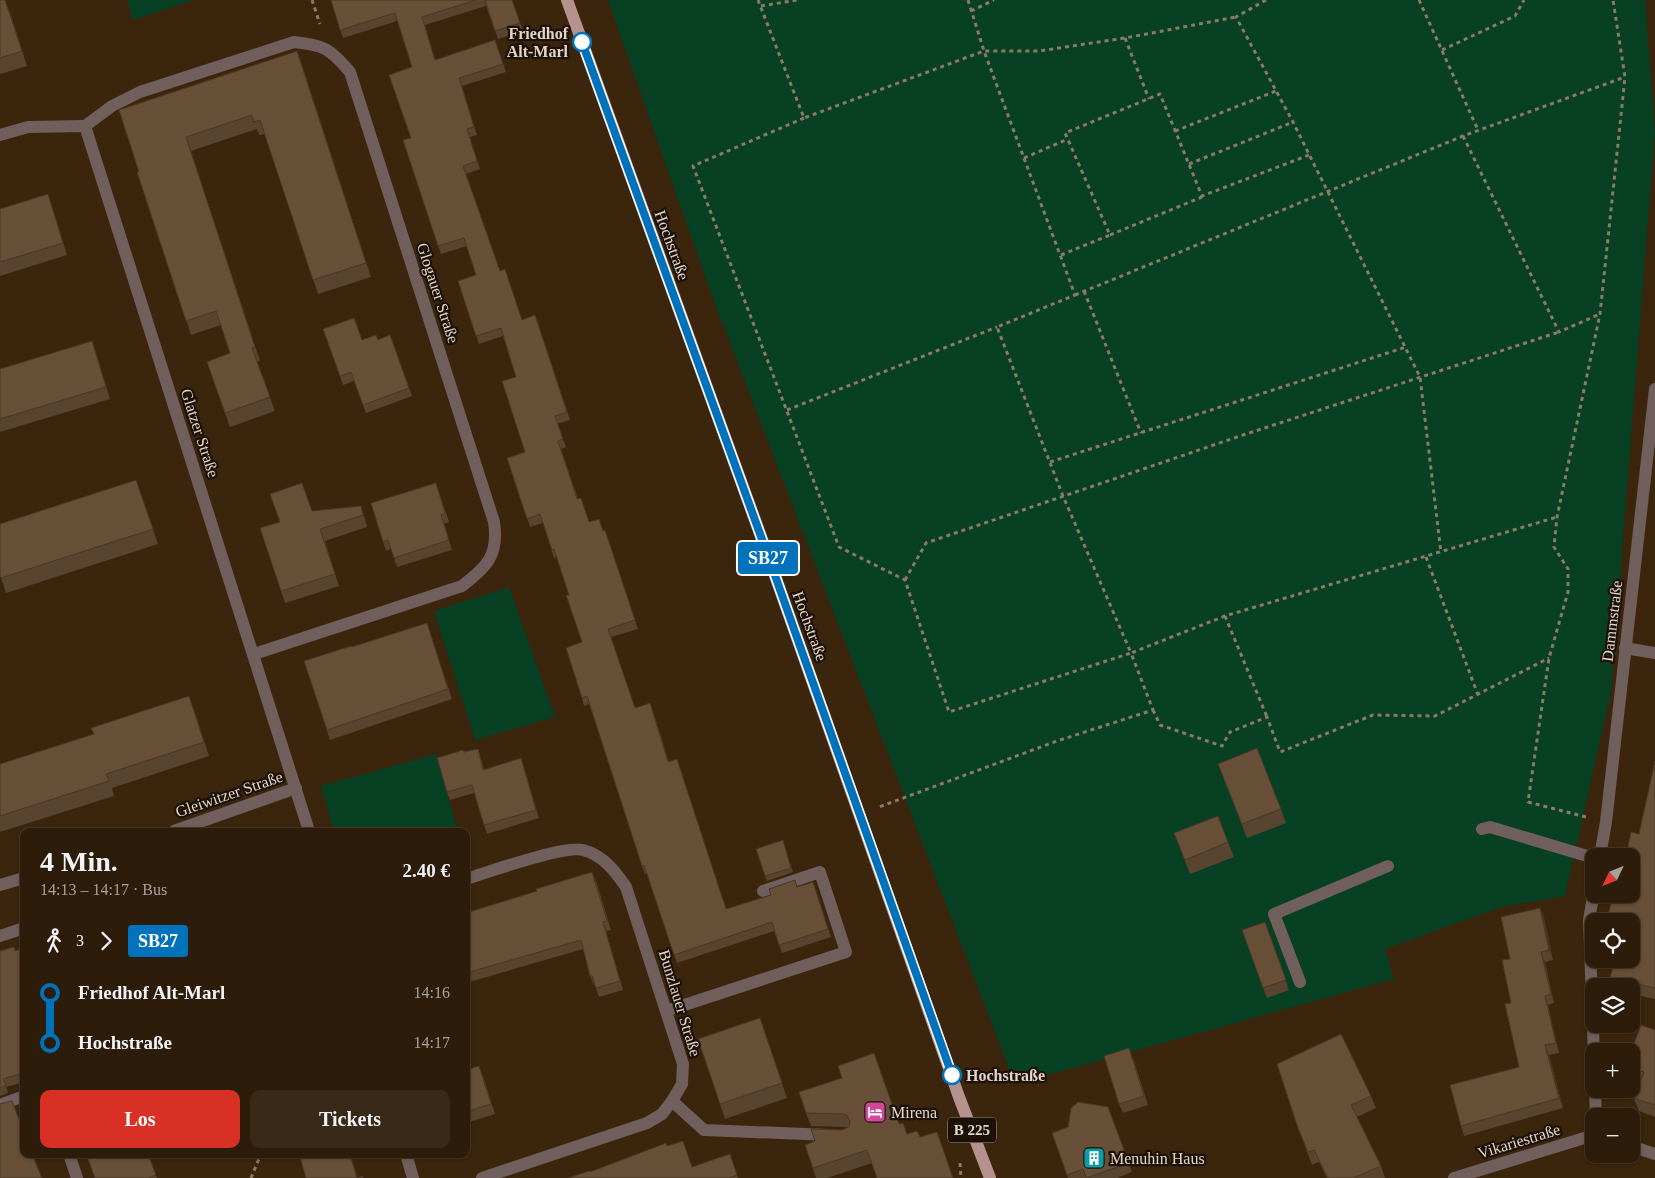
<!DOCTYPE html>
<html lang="de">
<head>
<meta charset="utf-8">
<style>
  :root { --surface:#2d1c0a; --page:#392918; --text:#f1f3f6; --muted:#a7a19c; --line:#483a2b; --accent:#d93025 }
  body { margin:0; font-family:"Times New Roman",serif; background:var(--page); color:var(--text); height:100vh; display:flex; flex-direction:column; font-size:19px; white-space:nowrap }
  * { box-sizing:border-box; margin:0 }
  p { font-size:16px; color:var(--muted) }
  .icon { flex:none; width:28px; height:28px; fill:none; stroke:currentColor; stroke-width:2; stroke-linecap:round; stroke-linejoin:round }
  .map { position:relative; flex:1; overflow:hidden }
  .sheet { position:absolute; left:20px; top:828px; width:450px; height:330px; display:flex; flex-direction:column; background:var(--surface); border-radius:10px; box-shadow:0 1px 4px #0004,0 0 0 1px var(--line) }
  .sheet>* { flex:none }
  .badge { padding:0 10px; border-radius:4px; font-size:18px; line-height:32px }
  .needle { width:32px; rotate:227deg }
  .fabs { position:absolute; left:1585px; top:848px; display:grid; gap:10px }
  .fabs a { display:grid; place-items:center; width:55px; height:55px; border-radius:10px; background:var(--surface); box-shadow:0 1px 4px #0004,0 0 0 1px var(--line); font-size:25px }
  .map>.badge { position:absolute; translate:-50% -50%; box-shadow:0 0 0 2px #fff }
  .legs { display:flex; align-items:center; gap:8px; height:55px; padding:0 20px; font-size:16px }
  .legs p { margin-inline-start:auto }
  .head { display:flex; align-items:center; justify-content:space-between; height:85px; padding:0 20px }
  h1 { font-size:28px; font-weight:800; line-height:38px }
  .button { display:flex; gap:10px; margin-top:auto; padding:10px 20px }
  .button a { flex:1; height:58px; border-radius:10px; background:var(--accent); color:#fff; font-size:20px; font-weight:800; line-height:58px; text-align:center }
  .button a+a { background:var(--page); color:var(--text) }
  ul { padding:0 20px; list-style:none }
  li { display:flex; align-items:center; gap:18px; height:50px; font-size:19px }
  li i { display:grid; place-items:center; width:8px; height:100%; margin:0 6px; background:currentColor }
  li i::after { content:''; width:12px; height:12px; margin:-6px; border:4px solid; border-radius:50%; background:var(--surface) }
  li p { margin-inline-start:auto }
  li:first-child i { background:linear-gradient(#0000 50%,currentColor 0) }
  li:last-child i { background:linear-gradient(currentColor 50%,#0000 0) }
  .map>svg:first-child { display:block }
  .green { fill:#074023 }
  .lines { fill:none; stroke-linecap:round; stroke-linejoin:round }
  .path { stroke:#8c7966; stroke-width:3; stroke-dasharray:4 4; stroke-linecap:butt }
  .minor { stroke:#705f5c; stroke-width:12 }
  .major { stroke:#b5928d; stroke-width:12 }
  .wall { fill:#59442f }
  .shaded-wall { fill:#493726 }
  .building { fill:#684f37; stroke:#493726 }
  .line-1-casing { stroke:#fff; stroke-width:11 }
  .line-1 { stroke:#0072bc; stroke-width:8 }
  .stop-1-dot { fill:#fff; stroke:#0072bc; stroke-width:2.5 }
  .labels { text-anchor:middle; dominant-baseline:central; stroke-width:4.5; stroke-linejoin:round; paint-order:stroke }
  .shield { fill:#1b1107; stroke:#a89a8d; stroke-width:1 }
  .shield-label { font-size:15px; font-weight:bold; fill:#e4d4c7 }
  .stop-label { font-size:16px; font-weight:bold; fill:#e4d4c7; stroke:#1b1107; text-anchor:end }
  .street-label { font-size:16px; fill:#e4d4c7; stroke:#1b1107 }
  .poi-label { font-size:16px; fill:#e4d4c7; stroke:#1b1107; text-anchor:start }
</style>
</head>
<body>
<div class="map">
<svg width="1655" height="1178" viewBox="0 0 1655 1178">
  <rect width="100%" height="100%" fill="#3c250d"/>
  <g class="green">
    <path d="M127,0H194L133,20Z"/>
    <path d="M608,0H1645L1655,131L1611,692L1565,896L1501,907L1385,949L1394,979L1015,1084L712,296Z"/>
    <path d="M509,587L555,717L475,740L434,611Z"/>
    <path d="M436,754L458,831H334L321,786Z"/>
  </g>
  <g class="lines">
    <g class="path">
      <path d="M312,0L320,24"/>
      <path d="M758,0L804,118L984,51H1039L1125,38L1236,17"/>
      <path d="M968,0L984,51L1075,295L997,327L1063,496L1131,653L1225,616L1557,517"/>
      <path d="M1266,0L1236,17L1293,122L1420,377L1441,553"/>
      <path d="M1419,0L1478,130"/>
      <path d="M761,6L797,0"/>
      <path d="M971,11L994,0"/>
      <path d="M1125,38L1149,99"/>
      <path d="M1442,50L1515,16L1524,0"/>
      <path d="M804,118L693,166L839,547L905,580L949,712L1131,653L1153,710L1057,741L879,807"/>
      <path d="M1175,131L1276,91"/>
      <path d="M1463,136L1559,332L1600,314"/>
      <path d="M1024,158L1068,139"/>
      <path d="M1189,164L1293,122"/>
      <path d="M1110,235L1202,197"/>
      <path d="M1061,255L1110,235L1065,133L1160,94L1202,196L1309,155"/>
      <path d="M1084,291L1141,433"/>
      <path d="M1075,295L1463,136L1625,77"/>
      <path d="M787,410L997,327"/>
      <path d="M1050,462L1406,347"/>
      <path d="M1426,557L1478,695"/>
      <path d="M905,580L926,543L1243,435L1559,332"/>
      <path d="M1225,616L1267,717"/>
      <path d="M1153,710L1160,725L1222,746L1230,732L1267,717L1280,752L1373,715L1435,716L1549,658"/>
      <path d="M1586,817L1528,802L1549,658L1568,592V569L1554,547L1557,517L1600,314L1625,77L1613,0"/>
      <path d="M960,1163L961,1178"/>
      <path d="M251,1178L261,1154"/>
    </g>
    <g class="minor">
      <path d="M85,126L112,106L140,92L294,42C325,45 330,49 350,72L494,522C499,556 487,566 462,586L254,654"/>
      <path d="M0,135L28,127L85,126L309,831"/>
      <path d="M1625,648L1655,653"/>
      <path d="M1482,829L1490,827L1594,858"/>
      <path d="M174,831L296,788"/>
      <path d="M1600,856L1606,822L1655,389"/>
      <path d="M466,879C489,872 564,845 583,850C603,855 615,871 626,887L683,1064L682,1084L672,1101L662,1114L647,1123L482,1178"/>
      <path d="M0,885L24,878"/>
      <path d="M1594,891L1589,920L1594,1055"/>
      <path d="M0,936L24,928"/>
      <path d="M1300,982L1274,914L1388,866"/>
      <path d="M666,1011L846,952L820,872L763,891"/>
      <path d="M1595,1089L1596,1116"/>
      <path d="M672,1101L704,1130L829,1135"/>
      <path d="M0,1105L24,1096"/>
      <path d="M1631,1146L1655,1154"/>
      <path d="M69,1154L77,1178"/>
      <path d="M406,1154L413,1178"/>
      <path d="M1454,1178L1594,1135"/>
    </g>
    <path class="major" d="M567,0L772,567L959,1097L990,1178"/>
  </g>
  <g class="wall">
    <path d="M0,0L10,12L27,66L0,74Z"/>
    <path d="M331,0H512L523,31L498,39L486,6L425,25L435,60L495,40L506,72L462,86L477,135L470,137L480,169L466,174L500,271L522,320L535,315L570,420L557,424L566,447L561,449L578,499L589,522L599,519L638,629L611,637L635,708L653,711L669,762L727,909L771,895L795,880L797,887L816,890L831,937L782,953L774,931L677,963L647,873L645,874L642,866L589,704L584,706L582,698V642L569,595L557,557L554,558L543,523L530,527L507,458L525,452L516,377L503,336L479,344L458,281L476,275L467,246L441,254L438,246L411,138L412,67L397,21L343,38Z"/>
    <path d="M302,65L371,277L318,294L265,134L259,135L257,129L191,151L260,361L257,362L275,411L230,427L207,362L230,353L221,325L191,335L119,110Z"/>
    <path d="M48,194L67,255L0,276V209Z"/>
    <path d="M323,329L362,340H378L390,335L412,396L366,413L354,381L343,385Z"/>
    <path d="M96,353L110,399L0,432V369Z"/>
    <path d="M136,480L158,544L6,593L0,575Z"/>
    <path d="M439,492L449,522L444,524L452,550L397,567L391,549L386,551L383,542Z"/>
    <path d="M361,506L365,518L367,527L325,541L339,586L285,603L281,591L280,522L312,511Z"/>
    <path d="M427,623L452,699L330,740L304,661L352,647Z"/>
    <path d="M194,710L209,756L112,788L114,796L0,832V764Z"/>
    <path d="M478,749L484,769L524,767L539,818L487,834L474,793L450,800L447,792L464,752Z"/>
    <path d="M1655,761V999L1631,994V986H1613L1610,978L1631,921H1607V920L1639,834Z"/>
    <path d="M1218,764L1281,809L1286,823L1247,838Z"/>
    <path d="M1174,833L1228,842L1234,857L1190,874Z"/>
    <path d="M784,845L793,872L767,881L756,849Z"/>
    <path d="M596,881L611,930L606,931L623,990L599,997L595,985H594L590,976L583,949L466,983V913Z"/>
    <path d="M1540,908L1544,918L1553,960L1545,962L1554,1003L1548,1005L1559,1053L1549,1055L1563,1108L1464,1136L1461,1126L1519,1067L1511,1003Z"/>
    <path d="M1265,922L1289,990L1267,998L1242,930Z"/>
    <path d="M24,948V1082L6,1087L8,1093L0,1096V951H15Z"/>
    <path d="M760,1018L787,1098L725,1119L720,1104Z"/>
    <path d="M1655,1030V1117L1639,1111L1634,1098L1640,1082L1631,1079V1052Z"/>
    <path d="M1133,1058L1148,1105L1123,1113L1119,1104Z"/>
    <path d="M466,1070L483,1076L495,1114L466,1123Z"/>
    <path d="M842,1078L872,1163L827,1178H816L805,1145L815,1141L848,1127L811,1126L806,1113Z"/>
    <path d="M1371,1096L1376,1108L1357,1117L1381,1166L1385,1178H1327L1319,1162L1312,1165L1298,1128Z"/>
    <path d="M1108,1107L1132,1172L1117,1178H1068L1052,1133L1068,1127Z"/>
    <path d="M667,1146L692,1167L730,1154L738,1178H568L590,1172Z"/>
    <path d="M148,1154L157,1178H95Z"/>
  </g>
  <g class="shaded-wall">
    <path d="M5,0L10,12L27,66Z"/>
    <path d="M297,51L302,65L371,277L366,263Z"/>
    <path d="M186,137L191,151L260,361L255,347Z"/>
    <path d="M92,341L96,353L110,399L106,387Z"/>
    <path d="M361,506L365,518L367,527L363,515Z"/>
    <path d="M521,758L524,767L539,818L536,810Z"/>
    <path d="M1540,908L1544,918L1553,960L1549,950Z"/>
    <path d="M603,922L606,931L623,990L620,981Z"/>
    <path d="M1541,952L1545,962L1554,1003L1551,994Z"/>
    <path d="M1545,996L1548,1005L1559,1053L1556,1043Z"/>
    <path d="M1545,1045L1549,1055L1563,1108L1559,1098Z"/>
  </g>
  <g class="building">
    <path d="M0,0H5L22,51L0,58Z"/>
    <path d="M331,0H476L422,17L435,60L495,40L503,64L459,78L474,127L467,129L477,161L463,166L500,271L505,269L522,320L535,315L567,412L555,416L563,439L558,441L577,499L581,498L589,522L599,519L603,531L605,530L635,620L608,629L635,708L650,703L668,762L677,759L726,909L771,895L769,889L795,880L797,887L813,882L828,929L779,945L772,922L674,955L644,865L642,866L587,696L582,698L566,648L582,642L566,595H569L554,549L552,550L540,514L527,519L507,458L525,452L502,381L516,377L501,328L476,336L458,281L476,275L464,238L438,246L403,140L411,138L389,75L412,67L395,13L340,30Z"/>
    <path d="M485,0H512L520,23L495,31Z"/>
    <path d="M297,51L366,263L313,280L260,120L254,122L252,115L186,137L255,347L252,348L270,397L225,413L207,362L230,353L216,311L186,321L137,172H139L119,110Z"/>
    <path d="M48,194L63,243L0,262V209Z"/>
    <path d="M354,318L362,340L376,335L378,340L390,335L409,388L363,405L351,372L340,376L323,329Z"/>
    <path d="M92,341L106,387L0,419V369Z"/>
    <path d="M136,480L153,529L1,578L0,575V524Z"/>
    <path d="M302,483L312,511L361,506L363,515L320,529L335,574L281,591L260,528L280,522L270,494Z"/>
    <path d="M436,483L445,513L441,515L449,540L394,558L388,540L383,542L371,503Z"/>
    <path d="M427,623L448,689L327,730L304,661L351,646L352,647Z"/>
    <path d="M189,696L204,742L106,774L109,781L0,816V764L94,734L91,728Z"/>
    <path d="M1257,748L1281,809L1242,824L1218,764Z"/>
    <path d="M478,749L483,770L521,758L536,810L484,825L472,785L447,792L437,758L463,750L464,752Z"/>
    <path d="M1655,761V988L1610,978L1615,959H1631V921H1613L1607,920L1613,894H1631V856H1626L1631,832L1639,834Z"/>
    <path d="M1218,816L1228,842L1185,860L1174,833Z"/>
    <path d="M783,840L791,868L765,876L756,849Z"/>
    <path d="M592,872L607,921L603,922L620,981L596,988L592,976H590L581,940L466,973V913L537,891L536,889Z"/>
    <path d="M1540,908L1549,950L1541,952L1551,994L1545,996L1556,1043L1545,1045L1559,1098L1461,1126L1450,1085L1519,1067L1505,1004L1511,1003L1502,960L1510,959L1501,917Z"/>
    <path d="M1265,922L1286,980L1263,988L1242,930Z"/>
    <path d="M14,947L15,951L24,948V1073L3,1079L6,1085L0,1088V951Z"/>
    <path d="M760,1018L782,1083L720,1104L698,1039Z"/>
    <path d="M1641,1025L1655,1030V1105L1634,1098L1644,1072L1631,1068V1052Z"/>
    <path d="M1341,1034L1371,1096L1351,1105L1381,1166L1353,1178H1328L1314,1150L1308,1152L1298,1128L1277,1064Z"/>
    <path d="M1129,1048L1144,1096L1119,1104L1104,1056Z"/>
    <path d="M874,1053L899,1124L903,1123L907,1134L917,1131L920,1137L937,1132L953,1178H877L867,1150L813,1168L805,1145L815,1141L811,1129L842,1130L849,1127L850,1122L847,1115L843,1114L806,1113L799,1092L842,1078L838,1066Z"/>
    <path d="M479,1066L491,1104L466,1112V1070Z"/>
    <path d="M12,1101L24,1132V1154H32L42,1178H0V1104Z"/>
    <path d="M1078,1102L1108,1107L1129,1163L1086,1178L1083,1169L1067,1175L1052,1133L1068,1127L1071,1108Z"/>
    <path d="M683,1141L692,1167L730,1154L737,1175L729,1178H568L589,1171L590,1172L666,1143L667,1146Z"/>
    <path d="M86,1154H148L156,1175L148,1178H95Z"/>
    <path d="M299,1154H350L357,1178L363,1176V1178H306Z"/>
  </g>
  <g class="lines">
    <g class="line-1-casing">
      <path id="line-1" d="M582,42L772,567L952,1075"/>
    </g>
    <use href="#line-1" class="line-1"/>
  </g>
  <defs>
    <g id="hotel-square" transform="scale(1.125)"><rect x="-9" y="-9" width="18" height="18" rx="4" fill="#d1479c" stroke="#1b1107"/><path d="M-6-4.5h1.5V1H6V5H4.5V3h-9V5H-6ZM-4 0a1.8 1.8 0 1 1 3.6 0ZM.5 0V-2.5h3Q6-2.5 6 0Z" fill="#fff"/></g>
    <g id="building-square" transform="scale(1.125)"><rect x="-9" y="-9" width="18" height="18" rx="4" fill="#0f9aa8" stroke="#1b1107"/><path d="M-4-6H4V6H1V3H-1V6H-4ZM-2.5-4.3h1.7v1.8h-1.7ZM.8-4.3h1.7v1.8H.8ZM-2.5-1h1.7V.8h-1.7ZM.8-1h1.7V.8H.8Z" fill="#fff"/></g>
  </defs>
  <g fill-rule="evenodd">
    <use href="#hotel-square" x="875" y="1112"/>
    <use href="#building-square" x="1094" y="1158"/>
  </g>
  <g class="stop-1-dot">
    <circle cx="582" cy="42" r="9"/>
    <circle cx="952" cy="1075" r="9"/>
  </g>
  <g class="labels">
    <rect class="shield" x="948" y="1117.5" width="48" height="25" rx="4"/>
    <g class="shield-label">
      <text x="972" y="1130">B 225</text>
    </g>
    <g class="stop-label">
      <text x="568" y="33">Friedhof<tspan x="568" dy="18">Alt-Marl</tspan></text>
      <text x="966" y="1075" text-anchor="start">Hochstraße</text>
    </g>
    <g class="street-label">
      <text transform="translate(672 245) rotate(70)">Hochstraße</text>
      <text transform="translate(438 293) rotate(72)">Glogauer Straße</text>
      <text transform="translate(200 433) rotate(72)">Glatzer Straße</text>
      <text transform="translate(1612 621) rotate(-83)">Dammstraße</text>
      <text transform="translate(810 626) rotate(70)">Hochstraße</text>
      <text transform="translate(229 794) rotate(-19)">Gleiwitzer Straße</text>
      <text transform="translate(680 1003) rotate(73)">Bunzlauer Straße</text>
      <text transform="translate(1519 1141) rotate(-17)">Vikariestraße</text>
    </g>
    <g class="poi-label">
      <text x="891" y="1112">Mirena</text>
      <text x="1110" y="1158">Menuhin Haus</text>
    </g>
  </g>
</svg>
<div class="fabs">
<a><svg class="needle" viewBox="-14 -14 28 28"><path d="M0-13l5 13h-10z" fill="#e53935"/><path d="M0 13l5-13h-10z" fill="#a7a19c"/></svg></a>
<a><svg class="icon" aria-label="locate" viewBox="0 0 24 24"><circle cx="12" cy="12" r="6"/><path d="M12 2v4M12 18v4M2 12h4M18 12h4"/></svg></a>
<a><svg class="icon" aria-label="layers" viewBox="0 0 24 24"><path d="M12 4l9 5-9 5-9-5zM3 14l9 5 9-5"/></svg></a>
<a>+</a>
<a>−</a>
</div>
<b class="badge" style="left:768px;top:558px;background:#0072bc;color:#fff">SB27</b>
<section class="sheet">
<div class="head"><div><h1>4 Min.</h1><p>14:13 – 14:17 · Bus</p></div><b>2.40 €</b></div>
<div class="legs"><svg class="icon" aria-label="walk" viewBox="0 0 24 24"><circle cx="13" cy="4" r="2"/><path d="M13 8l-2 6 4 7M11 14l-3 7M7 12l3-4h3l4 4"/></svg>3<svg class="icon" aria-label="forward" viewBox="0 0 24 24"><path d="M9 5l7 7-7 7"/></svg><b class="badge" style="background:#0072bc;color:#fff">SB27</b></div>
<ul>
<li><i style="color:#0072bc"></i><b>Friedhof Alt-Marl</b><p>14:16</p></li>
<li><i style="color:#0072bc"></i><b>Hochstraße</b><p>14:17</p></li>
</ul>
<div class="button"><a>Los</a><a>Tickets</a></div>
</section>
</div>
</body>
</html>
